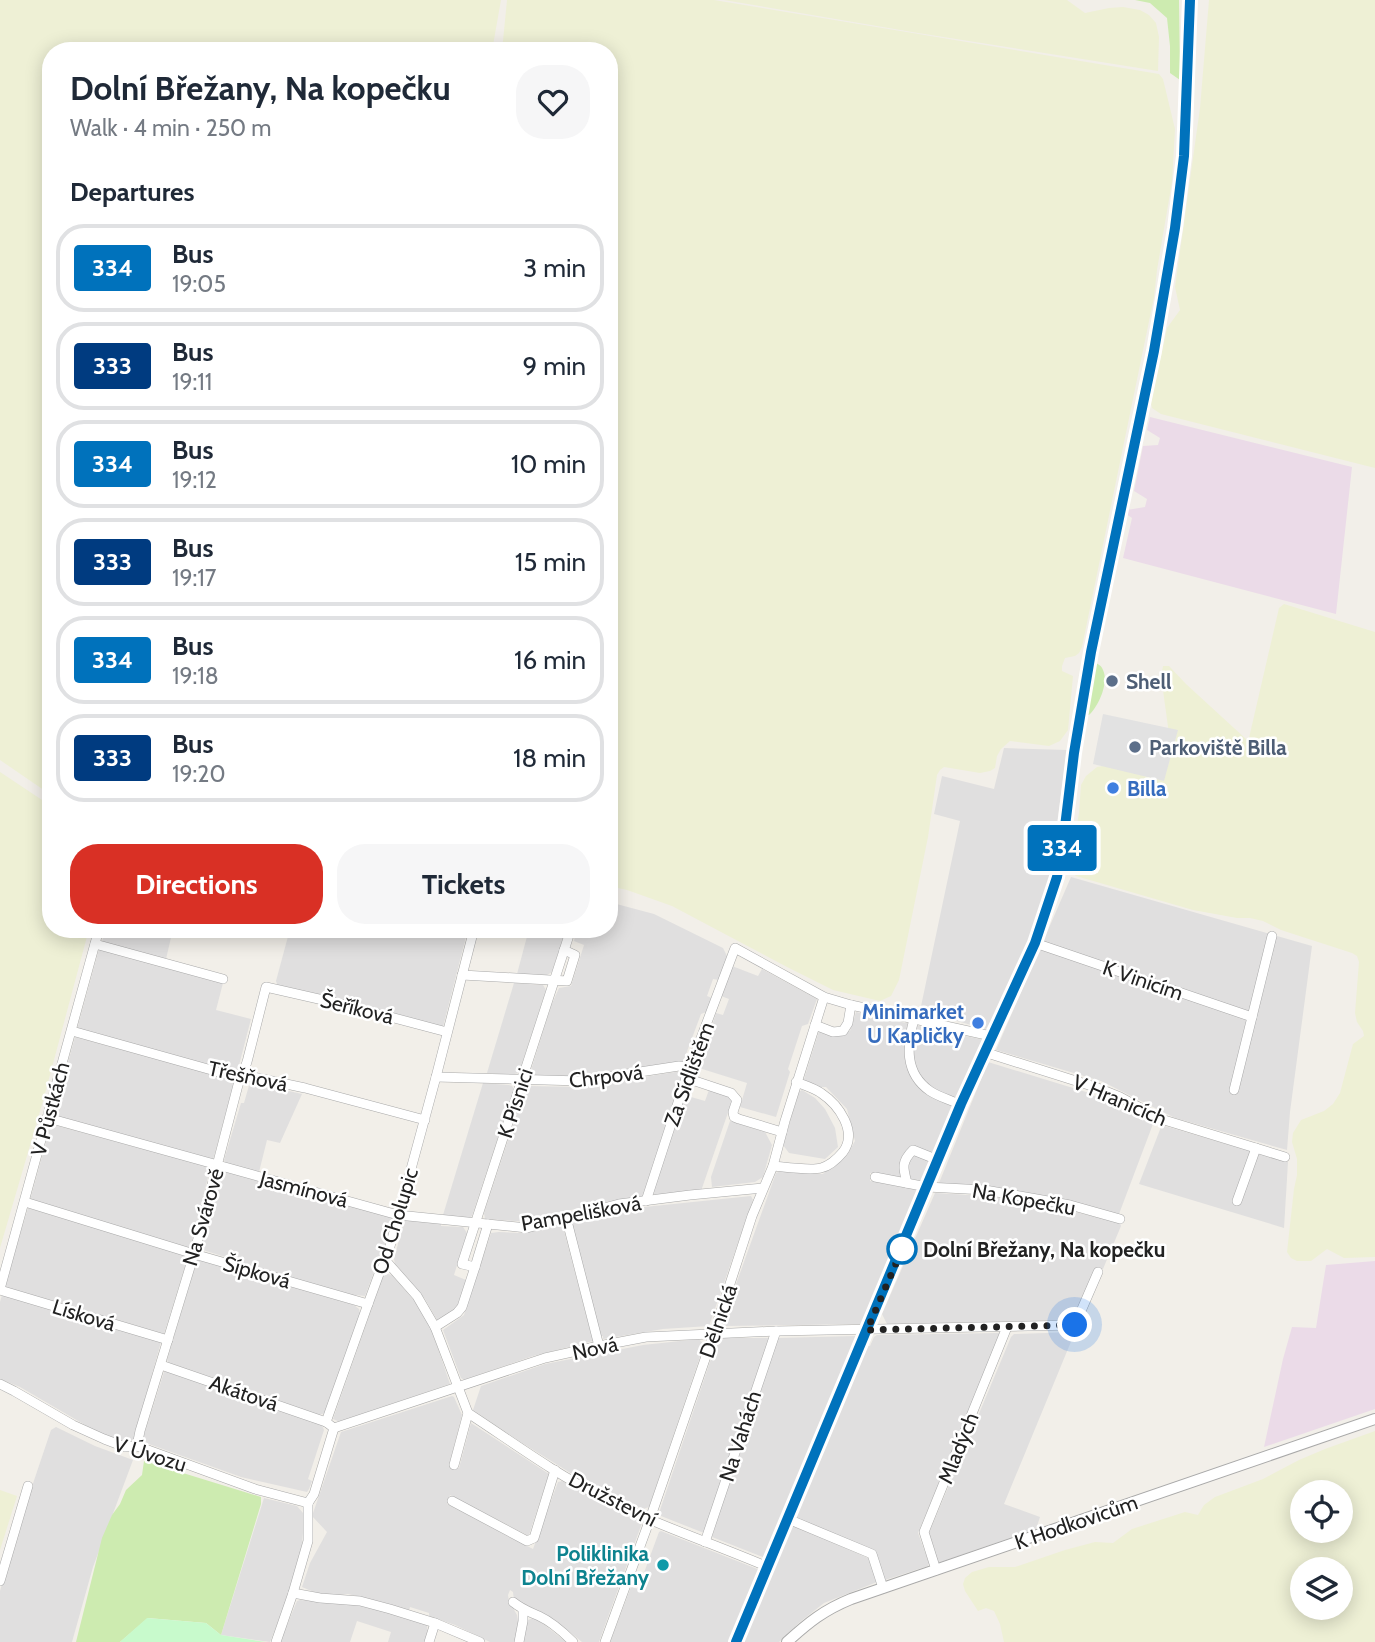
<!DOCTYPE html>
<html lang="en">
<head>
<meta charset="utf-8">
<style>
  :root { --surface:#fff; --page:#f6f6f7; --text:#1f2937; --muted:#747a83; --line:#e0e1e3; --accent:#d93025 }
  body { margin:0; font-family:Cabin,sans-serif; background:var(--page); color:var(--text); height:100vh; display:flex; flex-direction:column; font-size:26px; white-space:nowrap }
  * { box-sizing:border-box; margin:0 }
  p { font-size:23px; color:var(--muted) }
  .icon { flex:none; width:38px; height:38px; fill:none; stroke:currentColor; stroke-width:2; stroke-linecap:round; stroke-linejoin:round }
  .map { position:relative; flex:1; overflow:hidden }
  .details { position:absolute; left:42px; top:42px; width:576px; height:896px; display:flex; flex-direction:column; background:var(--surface); border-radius:28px; box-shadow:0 4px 18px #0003 }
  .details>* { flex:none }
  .badge { padding:0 14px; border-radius:5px; font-size:24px; line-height:46px }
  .fabs { position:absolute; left:1290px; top:1480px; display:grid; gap:14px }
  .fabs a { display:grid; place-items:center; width:63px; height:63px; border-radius:50%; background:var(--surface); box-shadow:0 4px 18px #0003; font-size:35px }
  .you { position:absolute; width:35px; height:35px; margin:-18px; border:5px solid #fff; border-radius:50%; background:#1a73e8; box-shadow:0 0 0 10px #1a73e833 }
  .map>.badge { position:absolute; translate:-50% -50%; box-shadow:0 0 0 4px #fff }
  h2 { padding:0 28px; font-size:26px; line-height:63px }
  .round { display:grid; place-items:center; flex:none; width:74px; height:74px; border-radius:28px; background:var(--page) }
  .summary { display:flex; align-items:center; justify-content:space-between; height:119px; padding:0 28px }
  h1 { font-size:33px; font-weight:700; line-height:52px }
  .action { display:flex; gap:14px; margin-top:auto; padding:14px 28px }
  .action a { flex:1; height:80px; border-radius:28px; background:var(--accent); color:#fff; font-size:28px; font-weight:700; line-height:80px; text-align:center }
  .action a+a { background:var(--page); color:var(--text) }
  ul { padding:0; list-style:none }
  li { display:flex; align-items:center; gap:21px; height:88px; margin:0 14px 10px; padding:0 14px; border:4px solid var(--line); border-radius:28px }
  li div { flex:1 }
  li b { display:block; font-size:26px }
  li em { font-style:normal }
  li .badge { min-width:77px; font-weight:700; text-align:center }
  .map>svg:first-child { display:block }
  .residential { fill:#e0dfdf }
  .industrial { fill:#ebdbe8 }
  .farmland { fill:#eef0d5; fill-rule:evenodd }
  .grass { fill:#cdebb0 }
  .park { fill:#c8facc }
  .parking { fill:#e2e2e2 }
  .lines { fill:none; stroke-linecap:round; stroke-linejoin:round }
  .minor-casing { stroke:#a9a9a9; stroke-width:10 }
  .tertiary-casing { stroke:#a9a9a9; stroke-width:12 }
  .minor { stroke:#fff; stroke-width:9 }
  .tertiary { stroke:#fff; stroke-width:10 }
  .line-casing { stroke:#fff; stroke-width:16 }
  .line { stroke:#0072bc; stroke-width:10 }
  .walk { stroke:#222; stroke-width:7; stroke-dasharray:0 12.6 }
  .service-dot { fill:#5c6f8a; stroke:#fff; stroke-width:2.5 }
  .shop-dot { fill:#3f7fe0; stroke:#fff; stroke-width:2.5 }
  .stop-dot { fill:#fff; stroke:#0072bc; stroke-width:3.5 }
  .culture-dot { fill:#0f9aa8; stroke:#fff; stroke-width:2.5 }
  .labels { text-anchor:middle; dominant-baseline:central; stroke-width:5; stroke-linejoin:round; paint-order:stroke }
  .service-label { font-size:21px; font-weight:bold; fill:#4e5e75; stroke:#fff; text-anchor:start }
  .shop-label { font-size:21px; font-weight:bold; fill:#366cbe; stroke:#fff; text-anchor:start }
  .street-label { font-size:21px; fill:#222; stroke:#fff }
  .stop-label { font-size:21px; font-weight:bold; fill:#222; stroke:#fff; text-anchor:start }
  .culture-label { font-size:21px; font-weight:bold; fill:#0d838f; stroke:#fff; text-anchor:end }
</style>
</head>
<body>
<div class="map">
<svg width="1375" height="1642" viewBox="0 0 1375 1642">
  <rect width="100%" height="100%" fill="#f2efe9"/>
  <g class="residential">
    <path d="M1004,748L1067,750L1055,839L1050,854L1055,857L1044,899L1030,936L995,1014L986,1029L920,1011L960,821L934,814L942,776L994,789Z"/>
    <path d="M1071,877L1312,946L1290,1112L1287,1150L1175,1118L1101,1081L996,1050Z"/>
    <path d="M609,902L654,914L723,948L727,956L719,980L713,979L707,996L712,998L706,1012L701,1014L683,1062L577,1078L534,1076L531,1074V1070L551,1006L559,988L571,986L584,945L574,941L576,929H609Z"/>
    <path d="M105,929H173L166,959L102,942Z"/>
    <path d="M290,929H468L443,1027L278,987L276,981Z"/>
    <path d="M529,929H566L552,972L547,975L517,974Z"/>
    <path d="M99,949L223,983L216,1010L251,1019L237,1073L77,1029Z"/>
    <path d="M732,966L758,976L762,969L817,999L808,1024L802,1026L788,1069L790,1072L776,1117L740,1107L747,1083L699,1068L716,1013L723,1015L729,999L721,996Z"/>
    <path d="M514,983L543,985L546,990L519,1073L510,1075L487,1073Z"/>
    <path d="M856,1012L984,1040L924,1181L870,1173V1181L918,1188L920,1192L864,1324L725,1326L722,1323L776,1173L781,1171L823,1174L832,1164L847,1155L855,1141L847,1109L826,1087H810L804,1079L819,1031L838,1035L850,1031Z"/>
    <path d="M75,1037L235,1080L213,1160L53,1116Z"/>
    <path d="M988,1062L1086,1092L1153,1124L1119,1214L1051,1197L983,1186L939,1183Z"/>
    <path d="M681,1071L684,1073L644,1198L611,1201L571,1210L529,1222L485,1219L484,1213L525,1089L528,1086L581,1087Z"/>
    <path d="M250,1082L302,1094L280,1143L267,1140L259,1172L226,1163L224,1160L241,1103H244Z"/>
    <path d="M483,1083L509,1085L512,1086L514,1089L472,1216L469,1218L443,1215Z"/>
    <path d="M709,1090L733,1098L701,1191L655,1195L653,1193L669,1135L673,1134L684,1095L705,1101Z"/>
    <path d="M802,1090L815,1098L825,1109L835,1128L838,1147L825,1159L789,1153L783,1145L799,1092Z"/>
    <path d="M730,1121L765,1132L772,1145L763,1177L755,1182L712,1187L711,1177Z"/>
    <path d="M51,1124L209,1167L210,1169L190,1249L30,1200Z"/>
    <path d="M1165,1126L1288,1162L1284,1228L1139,1184L1161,1127Z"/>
    <path d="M225,1170L390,1215L393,1218L383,1254L376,1267L365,1296L356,1295L355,1297L307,1283L200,1249L221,1172Z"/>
    <path d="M935,1193L987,1196L1063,1209L1120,1223L1121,1226L1103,1269L1097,1270L1075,1320L887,1324L882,1314Z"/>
    <path d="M751,1196L753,1200L709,1326L663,1329L603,1339V1336H599L571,1220L625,1209Z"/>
    <path d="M28,1208L187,1255L188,1257L164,1334L4,1287Z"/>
    <path d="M408,1218L441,1223V1226L463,1227L467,1233L454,1275L466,1280L457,1308L437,1320L425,1299L395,1264L394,1259L404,1221Z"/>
    <path d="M562,1223L593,1341L533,1356L464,1380L461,1378L443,1330L464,1315L491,1233L499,1232L521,1233Z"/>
    <path d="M199,1259L354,1305L359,1309L360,1313L325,1413L319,1415L169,1363L167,1360L197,1260Z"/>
    <path d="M388,1274L392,1275L418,1305L430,1325L450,1384L340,1422L333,1419L383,1276Z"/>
    <path d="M2,1295L161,1342L134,1439L130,1442L124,1443L97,1432L20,1387L0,1379V1302Z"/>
    <path d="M1075,1332L1004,1504L1040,1517L1036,1529L938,1563L929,1533L1011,1337L1014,1334Z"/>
    <path d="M999,1333L1001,1336L918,1533L929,1563L928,1566L885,1580L876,1552L796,1518L868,1346H870L874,1337L877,1335Z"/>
    <path d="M856,1336L857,1340L765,1558L712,1537L728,1483L777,1338Z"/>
    <path d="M718,1338H770L704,1533L661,1516L659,1513Z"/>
    <path d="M699,1339L704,1345L649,1507L643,1509L601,1492L519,1441L473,1410L481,1386L545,1364L643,1345Z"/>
    <path d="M166,1371L322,1425L324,1430L308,1479L312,1481L309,1489L307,1492L241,1477L146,1443L143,1438L164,1372Z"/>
    <path d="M452,1396L454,1397L462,1415L449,1466L459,1468L471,1423L549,1474L529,1535H527L450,1495L447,1504L533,1549L558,1482L562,1481L599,1502L640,1518L642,1523L599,1642H582L555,1620L514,1600L513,1592L510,1590L508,1595L509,1601L517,1615L519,1626L517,1642H490L455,1625L429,1616V1613L410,1607L409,1611L382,1602L348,1594L332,1596L316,1593L302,1587L310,1563L327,1532L312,1516L341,1432Z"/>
    <path d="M56,1427L95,1446L133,1460L93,1567L72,1642H0V1591L17,1531L51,1430Z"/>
    <path d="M264,1498L297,1506L303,1513L304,1520L302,1545L288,1597L270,1642L221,1635Z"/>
    <path d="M793,1525L868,1558L877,1582L824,1603L800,1622L779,1642H743Z"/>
    <path d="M661,1531L760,1570L730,1642H610L631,1587L638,1589L659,1532Z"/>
    <path d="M300,1600L360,1604L427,1624L428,1636L426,1642H388L391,1632L357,1621L350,1642H280L297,1601Z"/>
    <path d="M533,1618L541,1622L566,1642H522L528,1620Z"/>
  </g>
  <g class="industrial">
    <path d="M1150,417L1352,467L1336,614L1123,558L1132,518L1126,514L1127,510L1145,507L1147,499L1134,491L1143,446L1158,445L1160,438L1147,430Z"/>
    <path d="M1375,1261V1409L1264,1447L1283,1359L1292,1327L1316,1328L1326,1265Z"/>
  </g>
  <g class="farmland">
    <path d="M0,0H501L492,51H51V795L0,760Z"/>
    <path d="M507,0H714L1159,74L1163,79L1175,129L1172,182L1157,270L1154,297L1082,647L1079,653L1075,656L1065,658L1062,666V671L1073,676L1068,730L1060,741L1049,746L1010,741L1001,749L997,756L995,768L990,771L980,773L944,767L940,770L937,775L928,837L899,980L891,996L880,1001L833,990L787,967L672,906L627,890L609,886V51H502Z"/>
    <path d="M724,0H1067L1085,13L1109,8L1123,7L1140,10L1149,15L1156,23L1159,37L1158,71L918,33Z"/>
    <path d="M1209,0H1375V468L1161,414L1152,408L1151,403L1167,328L1180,310L1175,287L1200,108Z"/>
    <path d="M1284,604L1375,632V1257L1344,1258L1327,1249L1311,1261H1297L1291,1258L1287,1252L1294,1189L1297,1175V1159L1292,1142L1293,1133L1301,1120L1324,1111L1333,1104L1340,1093L1353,1044L1364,1036L1363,1031L1357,1022L1355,1013L1359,962L1357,956L1352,953L1281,930L1263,921L1250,918H1237L1193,910L1076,876L1070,871L1071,859L1079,813L1081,785L1086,776L1097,767L1103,766L1166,767L1169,764L1170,741L1161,676L1163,666H1169L1186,684L1246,739L1249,738L1279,608Z"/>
    <path d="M0,772L51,806V929H89L43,1101L0,1248Z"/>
    <path d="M1375,1431V1642H1004L1000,1624L994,1611L986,1608L978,1611L965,1591L963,1584L965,1578L972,1572L989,1567H1015L1065,1550L1095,1542L1113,1543L1132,1529L1185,1512L1198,1515L1204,1505L1215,1497L1263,1479L1299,1460L1325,1449ZM1302,1493H1340V1531H1302ZM1302,1570H1340V1608H1302Z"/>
    <path d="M0,1490L17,1496L0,1550Z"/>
  </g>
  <g class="grass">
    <path d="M1135,0H1179L1180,80L1170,73V46L1167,18L1150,3Z"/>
    <path d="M1094,662C1099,665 1101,665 1103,670C1109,682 1099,706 1089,715H1085Z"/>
    <path d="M144,1461L261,1497V1504L221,1635L206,1623L148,1618L120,1642H76L102,1538L112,1515L120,1504L126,1490L142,1475Z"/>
  </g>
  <path class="park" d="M147,1618L206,1623L221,1635L266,1642H120Z"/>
  <path class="parking" d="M1103,714L1178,730L1164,781L1093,764Z"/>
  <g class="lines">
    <g class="minor-casing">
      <g id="minor">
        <path d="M1035,943L1252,1017"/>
        <path d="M95,944L223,979"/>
        <path d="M462,975L567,981L575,955L564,950"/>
        <path d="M914,1019C907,1045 904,1073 930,1091C939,1097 951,1100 961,1105"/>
        <path d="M815,1025L833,1032L843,1031L848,1023L851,1005"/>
        <path d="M72,1031L233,1076L253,1077L305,1088L425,1120"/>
        <path d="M984,1052L1095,1087L1120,1097L1161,1119L1285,1157"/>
        <path d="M436,1077L581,1081L679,1066L691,1067"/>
        <path d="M686,1078L731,1093L737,1100L733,1112L734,1117L739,1119L782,1132"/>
        <path d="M1234,1090L1272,936"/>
        <path d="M48,1118L398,1215L527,1228L619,1204L690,1195L763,1188"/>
        <path d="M773,1166C784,1167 811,1171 821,1168C829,1166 838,1158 843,1152C858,1132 839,1105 821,1093C814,1088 804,1085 796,1082"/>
        <path d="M875,1177L927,1187L985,1190L1031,1198L1070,1205L1120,1219"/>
        <path d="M907,1183C903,1168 901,1162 913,1150L938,1160"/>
        <path d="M646,1201L686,1078L735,948L824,997L851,1005L991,1036"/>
        <path d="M1237,1201L1256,1148"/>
        <path d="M25,1202L194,1254L368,1304"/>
        <path d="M566,1217L599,1346"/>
        <path d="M386,1261L417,1296L435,1327L468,1413L454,1465"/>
        <path d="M475,1267L488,1224"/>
        <path d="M0,1289L99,929"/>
        <path d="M0,1290L168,1340"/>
        <path d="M435,1327L457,1313L462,1307L475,1267L462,1264L571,929"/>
        <path d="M161,1365L326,1422"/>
        <path d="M0,1384L14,1391L73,1425L104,1439L125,1447L137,1446L255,1489L308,1503"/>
        <path d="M468,1413C511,1441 554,1473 600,1496C653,1524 712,1543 768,1567"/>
        <path d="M334,1428L545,1358L599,1346L646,1337L776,1331L1075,1325L1098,1272"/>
        <path d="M137,1446L140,1431L194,1254L238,1085L247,1062L266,987L345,1005L447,1032"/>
        <path d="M452,1501L527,1541L534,1538L555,1470"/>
        <path d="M308,1503L314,1494L334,1428L326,1422L368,1304L379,1274L386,1261L436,1077L474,929"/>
        <path d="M788,1519L872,1554L883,1588"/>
        <path d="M705,1542L776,1331"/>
        <path d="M936,1570L924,1532L1007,1327"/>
        <path d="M0,1581L28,1486"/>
        <path d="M293,1593L320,1598L360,1601L390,1609L435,1623L480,1642"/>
        <path d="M513,1602C523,1610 528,1611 539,1616C552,1622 563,1632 573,1642"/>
        <path d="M276,1642L293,1593L308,1541V1503"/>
        <path d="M429,1642L435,1623"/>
        <path d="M519,1642L523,1621V1610"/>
        <path d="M605,1642L650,1519L714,1333L752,1216L773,1166L785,1121L824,997"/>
      </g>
    </g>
    <g class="tertiary-casing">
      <g id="tertiary">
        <path d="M736,1642L961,1105L1035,943L1057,877L1074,753L1091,652L1155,351L1175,228L1184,156L1190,0"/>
        <path d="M787,1642C809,1622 824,1610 851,1599L1375,1419"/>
      </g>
    </g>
    <use href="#minor" class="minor"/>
    <use href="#tertiary" class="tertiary"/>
  </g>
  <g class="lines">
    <g class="line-casing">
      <path id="line" d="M736,1642L961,1104L1035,943L1057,877L1063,843L1074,753L1091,652L1154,351L1175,228L1184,156L1190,0"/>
    </g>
    <use href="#line" class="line"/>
    <path class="walk" d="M902,1249L904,1245L867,1330L1075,1325"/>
  </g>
  <g class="service-dot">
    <circle cx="1112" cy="681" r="7"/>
    <circle cx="1135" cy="747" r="7"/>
  </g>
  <g class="shop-dot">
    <circle cx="1113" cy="788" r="7"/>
    <circle cx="978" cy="1023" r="7"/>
  </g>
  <circle class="stop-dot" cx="902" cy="1249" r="14"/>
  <circle class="culture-dot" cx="663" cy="1565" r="7"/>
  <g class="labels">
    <g class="service-label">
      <text x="1126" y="681">Shell</text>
      <text x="1149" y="747">Parkoviště Billa</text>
    </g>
    <g class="shop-label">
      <text x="1127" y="788">Billa</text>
      <text x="964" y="1011" text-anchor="end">Minimarket<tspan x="964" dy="24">U Kapličky</tspan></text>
    </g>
    <g class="street-label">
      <text transform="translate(1143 980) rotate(19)">K Vinicím</text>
      <text transform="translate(357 1008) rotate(14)">Šeříková</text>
      <text transform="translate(689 1074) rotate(-70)">Za Sídlištěm</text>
      <text transform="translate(248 1076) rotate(12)">Třešňová</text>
      <text transform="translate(606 1076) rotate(-7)">Chrpová</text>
      <text transform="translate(1120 1100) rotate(23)">V Hranicích</text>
      <text transform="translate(515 1103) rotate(-72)">K Písnici</text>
      <text transform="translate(50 1109) rotate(-75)">V Půstkách</text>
      <text transform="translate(304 1189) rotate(15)">Jasmínová</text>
      <text transform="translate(1024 1199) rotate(10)">Na Kopečku</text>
      <text transform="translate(581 1213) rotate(-10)">Pampelišková</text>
      <text transform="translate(203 1217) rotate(-74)">Na Svárově</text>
      <text transform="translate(395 1221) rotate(-73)">Od Cholupic</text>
      <text transform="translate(257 1272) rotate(16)">Šípková</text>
      <text transform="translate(84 1315) rotate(17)">Lísková</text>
      <text transform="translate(718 1321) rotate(-71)">Dělnická</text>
      <text transform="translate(595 1348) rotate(-12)">Nová</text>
      <text transform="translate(244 1393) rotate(19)">Akátová</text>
      <text transform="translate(740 1436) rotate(-72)">Na Vahách</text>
      <text transform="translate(958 1448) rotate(-68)">Mladých</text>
      <text transform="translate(150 1454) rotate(17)">V Úvozu</text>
      <text transform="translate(613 1499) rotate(27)">Družstevní</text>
      <text transform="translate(1076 1522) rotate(-19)">K Hodkovicům</text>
    </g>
    <g class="stop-label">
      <text x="923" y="1249">Dolní Břežany, Na kopečku</text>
    </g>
    <g class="culture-label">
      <text x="649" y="1553">Poliklinika<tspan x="649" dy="24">Dolní Břežany</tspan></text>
    </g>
  </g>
</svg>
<div class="fabs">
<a><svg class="icon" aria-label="locate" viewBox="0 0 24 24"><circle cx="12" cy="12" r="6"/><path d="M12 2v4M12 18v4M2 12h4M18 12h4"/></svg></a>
<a><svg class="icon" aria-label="layers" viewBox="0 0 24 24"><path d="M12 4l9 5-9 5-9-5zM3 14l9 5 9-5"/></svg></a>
</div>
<div class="you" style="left:1075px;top:1325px"></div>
<b class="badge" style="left:1062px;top:848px;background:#0072bc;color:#fff">334</b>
<section class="details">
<div class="summary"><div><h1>Dolní Břežany, Na kopečku</h1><p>Walk · 4 min · 250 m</p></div><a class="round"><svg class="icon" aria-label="heart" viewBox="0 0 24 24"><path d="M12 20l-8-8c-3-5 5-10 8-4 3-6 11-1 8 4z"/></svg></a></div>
<h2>Departures</h2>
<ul>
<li><span class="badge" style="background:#0072bc;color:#fff">334</span><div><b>Bus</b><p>19:05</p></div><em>3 min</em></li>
<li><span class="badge" style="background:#003b80;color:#fff">333</span><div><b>Bus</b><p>19:11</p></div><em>9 min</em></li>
<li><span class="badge" style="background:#0072bc;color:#fff">334</span><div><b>Bus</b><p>19:12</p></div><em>10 min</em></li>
<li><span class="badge" style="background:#003b80;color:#fff">333</span><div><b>Bus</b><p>19:17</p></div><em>15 min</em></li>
<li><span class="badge" style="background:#0072bc;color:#fff">334</span><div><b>Bus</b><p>19:18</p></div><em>16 min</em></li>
<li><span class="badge" style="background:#003b80;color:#fff">333</span><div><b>Bus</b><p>19:20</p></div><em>18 min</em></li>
</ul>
<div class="action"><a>Directions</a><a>Tickets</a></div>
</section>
</div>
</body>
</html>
